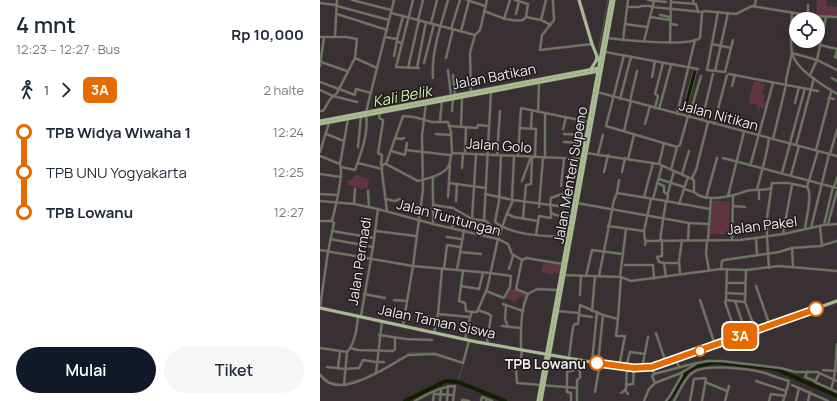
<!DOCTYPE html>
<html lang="id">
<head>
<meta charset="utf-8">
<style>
  :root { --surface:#fff; --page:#f6f6f7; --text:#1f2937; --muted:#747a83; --accent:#111827 }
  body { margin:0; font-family:Manrope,sans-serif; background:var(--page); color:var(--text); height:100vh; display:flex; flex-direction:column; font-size:15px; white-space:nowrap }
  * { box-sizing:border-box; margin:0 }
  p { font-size:13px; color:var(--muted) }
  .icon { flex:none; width:22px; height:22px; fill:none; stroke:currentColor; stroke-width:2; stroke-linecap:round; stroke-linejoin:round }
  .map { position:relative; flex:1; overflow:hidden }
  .panel { display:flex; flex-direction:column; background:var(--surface); width:320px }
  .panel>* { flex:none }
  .badge { padding:0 8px; border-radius:6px; font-size:14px; line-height:26px }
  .buttons { position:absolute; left:469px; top:12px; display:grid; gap:8px }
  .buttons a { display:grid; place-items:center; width:36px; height:36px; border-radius:50%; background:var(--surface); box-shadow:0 2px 6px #0003; font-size:20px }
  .map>.badge { position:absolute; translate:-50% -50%; box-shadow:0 0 0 2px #fff }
  .legs { display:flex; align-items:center; gap:6px; height:44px; padding:0 16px; font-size:13px }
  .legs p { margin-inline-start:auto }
  .headline { display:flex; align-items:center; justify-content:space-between; height:68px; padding:0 16px }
  h1 { font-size:22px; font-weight:600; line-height:30px }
  .cta { display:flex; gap:8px; margin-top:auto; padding:8px 16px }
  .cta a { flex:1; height:46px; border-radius:24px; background:var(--accent); color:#fff; font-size:16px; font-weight:600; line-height:46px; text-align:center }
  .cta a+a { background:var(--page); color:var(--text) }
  ul { padding:0 16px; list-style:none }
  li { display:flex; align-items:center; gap:14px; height:40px; font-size:15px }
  li i { display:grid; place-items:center; width:6px; height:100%; margin:0 5px; background:currentColor }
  li i::after { content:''; width:10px; height:10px; margin:-5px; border:3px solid; border-radius:50%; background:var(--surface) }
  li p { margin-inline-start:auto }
  li:first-child i { background:linear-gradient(#0000 50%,currentColor 0) }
  li:last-child i { background:linear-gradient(currentColor 50%,#0000 0) }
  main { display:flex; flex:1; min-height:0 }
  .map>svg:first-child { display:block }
  .green { fill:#603541 }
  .water { fill:#121e00; stroke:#545b46 }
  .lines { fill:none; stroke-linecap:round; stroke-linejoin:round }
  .stream { stroke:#545b46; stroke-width:1 }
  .river { stroke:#121e00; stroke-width:4 }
  .minor-casing { stroke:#554e50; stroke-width:3 }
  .major-casing { stroke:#554e50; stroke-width:4 }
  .minor { stroke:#6e7763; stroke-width:2 }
  .major { stroke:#a9bb91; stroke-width:3 }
  .line-1-casing { stroke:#fff; stroke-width:9 }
  .line-1 { stroke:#e56a00; stroke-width:6 }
  .stop-1-dot { fill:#fff; stroke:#e56a00; stroke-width:2 }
  .labels { text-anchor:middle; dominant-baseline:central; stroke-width:3; stroke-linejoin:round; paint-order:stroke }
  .street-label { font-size:14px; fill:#efe9eb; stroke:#1d191a }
  .stop-label { font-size:14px; font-weight:bold; fill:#efe9eb; stroke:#1d191a; text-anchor:end }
  .water-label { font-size:15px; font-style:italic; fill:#d2f1a7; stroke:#1d191a }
</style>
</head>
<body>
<main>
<section class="panel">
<div class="headline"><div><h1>4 mnt</h1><p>12:23 – 12:27 · Bus</p></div><b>Rp 10,000</b></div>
<div class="legs"><svg class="icon" aria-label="walk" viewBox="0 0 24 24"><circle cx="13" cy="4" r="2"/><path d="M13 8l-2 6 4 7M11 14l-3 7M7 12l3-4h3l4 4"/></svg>1<svg class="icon" aria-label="forward" viewBox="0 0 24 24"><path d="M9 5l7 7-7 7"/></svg><b class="badge" style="background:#e56a00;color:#fff">3A</b><p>2 halte</p></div>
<ul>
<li><i style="color:#e56a00"></i><b>TPB Widya Wiwaha 1</b><p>12:24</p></li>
<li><i style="color:#e56a00"></i><span>TPB UNU Yogyakarta</span><p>12:25</p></li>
<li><i style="color:#e56a00"></i><b>TPB Lowanu</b><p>12:27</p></li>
</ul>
<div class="cta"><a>Mulai</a><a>Tiket</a></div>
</section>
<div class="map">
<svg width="517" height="401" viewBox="0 0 517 401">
  <rect width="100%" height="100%" fill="#383032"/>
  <g class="green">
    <path d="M497,0H507L506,6L517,7V16L496,15Z"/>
    <path d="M434,81L445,84L442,94L445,95L443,101L446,102L445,108L440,107L438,112L437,111L438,105L428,103Z"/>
    <path d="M37,175L49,179L48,188L43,189L27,185L28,180H32L35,176Z"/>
    <path d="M392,201H410L409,234H390Z"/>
    <path d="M223,263L242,264L241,273L231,274L221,272Z"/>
    <path d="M189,288L207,294L206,298L200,297L195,302L185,298Z"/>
  </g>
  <path class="water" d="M373,70L377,71L366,114L362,113Z"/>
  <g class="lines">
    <g class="stream">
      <path d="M279,48L288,0"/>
      <path d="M87,354L89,353H115L134,359"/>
      <path d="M0,373L10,382L21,384"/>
      <path d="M45,377L54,373"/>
      <path d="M138,382L143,365"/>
      <path d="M27,383L40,379"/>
    </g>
    <g class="river">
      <path d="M85,401L126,381L138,382L185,401"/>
      <path d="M348,401L368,371L376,366L397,362L456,369L517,396"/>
    </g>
    <g class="minor-casing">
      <g id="minor">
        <path d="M32,0L71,10"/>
        <path d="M93,0L76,67L99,68"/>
        <path d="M147,0L165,6"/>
        <path d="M233,0L234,20L222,35L220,50L272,44"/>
        <path d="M328,0L346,2"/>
        <path d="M373,0L374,4"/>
        <path d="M351,2L376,4L378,12"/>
        <path d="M0,3L16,5"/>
        <path d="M17,6L69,20"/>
        <path d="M307,7H319L321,6H333"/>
        <path d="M332,7L383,12"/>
        <path d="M434,7L436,0"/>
        <path d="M164,11C178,16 188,22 203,20L206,17L208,4L195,0"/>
        <path d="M398,12L387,70L405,72L413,40"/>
        <path d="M71,13L155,35"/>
        <path d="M472,13C472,24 470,43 472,53C476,70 503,85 517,94"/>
        <path d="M17,14L67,30"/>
        <path d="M196,14L199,1"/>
        <path d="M340,15L350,17"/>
        <path d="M488,15V5"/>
        <path d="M206,17L221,20L231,25"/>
        <path d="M330,17L350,20"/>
        <path d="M184,19L190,0"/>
        <path d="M98,20L103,0"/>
        <path d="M221,20L226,0"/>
        <path d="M111,23L117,0"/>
        <path d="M305,24L327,27"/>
        <path d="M350,24L357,25"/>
        <path d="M131,29L140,0"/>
        <path d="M141,31L149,1"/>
        <path d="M15,36L17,0"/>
        <path d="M0,37H26L37,39L35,58"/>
        <path d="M65,37L77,39V41L81,43"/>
        <path d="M287,38C303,40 370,47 380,38L382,13L384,11L416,14L432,6L493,16L517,17"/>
        <path d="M77,39L83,16"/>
        <path d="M303,40L308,0"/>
        <path d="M324,41L334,1"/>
        <path d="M350,42L351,0"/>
        <path d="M392,44L411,48"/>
        <path d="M500,45L517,49"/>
        <path d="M517,50L515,57L517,58"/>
        <path d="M285,52L378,69"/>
        <path d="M304,55L286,126L357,147"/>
        <path d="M74,56L77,41"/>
        <path d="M126,58L133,29"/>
        <path d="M1,62L27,71"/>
        <path d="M104,63L114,24"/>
        <path d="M0,66L4,37"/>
        <path d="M88,68L99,20"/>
        <path d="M97,68L106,22"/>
        <path d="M128,70L131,96"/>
        <path d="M395,71L408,13"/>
        <path d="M409,74L498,91"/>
        <path d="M133,75L135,95"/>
        <path d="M490,75L497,60L506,17"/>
        <path d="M332,77L335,61"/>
        <path d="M113,78C111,52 121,25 128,0"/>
        <path d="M512,78L517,81"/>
        <path d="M0,82L35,95L36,89L51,93"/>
        <path d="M412,86L415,75"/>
        <path d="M0,90L13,96L37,102"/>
        <path d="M277,92L517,156"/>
        <path d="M151,93L150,53L155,35L160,30L167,0"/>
        <path d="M509,98L514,99"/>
        <path d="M300,99L311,57"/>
        <path d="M310,101L317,71"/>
        <path d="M475,103L479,87"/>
        <path d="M335,108L338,96L335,94L343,63"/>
        <path d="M339,109L351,65"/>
        <path d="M0,111H3L11,98L17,93L35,58L57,68"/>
        <path d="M132,111L133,98"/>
        <path d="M46,112L74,0"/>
        <path d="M60,112L59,118L63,120V122L58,153L62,155L61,164L62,166"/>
        <path d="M218,112L219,83"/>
        <path d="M357,114L375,40"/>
        <path d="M369,117L381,76"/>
        <path d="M382,120L393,74"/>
        <path d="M120,122L122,100"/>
        <path d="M325,124L330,106"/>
        <path d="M394,124L407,75"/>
        <path d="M129,126L157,128L158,125L169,126"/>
        <path d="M141,127L142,98"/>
        <path d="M199,128L216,129L215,157"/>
        <path d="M211,128L212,110"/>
        <path d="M243,129L246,117"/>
        <path d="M304,131L311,101"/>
        <path d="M6,134L24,141"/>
        <path d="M116,134L131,135"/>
        <path d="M244,134L266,135"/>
        <path d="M75,138L82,139L84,138"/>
        <path d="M453,139L466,85V80L472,53L497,60L517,70"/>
        <path d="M244,142L265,143"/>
        <path d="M476,145L494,78"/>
        <path d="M38,147L41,116"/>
        <path d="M86,150L130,155"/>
        <path d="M496,150L511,92"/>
        <path d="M71,151L85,155L87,143"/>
        <path d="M0,152L9,123"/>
        <path d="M145,153L146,127"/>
        <path d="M266,153L339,164L374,180V192C383,201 402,198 414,195C420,194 426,190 432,190C439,189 445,191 451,188"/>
        <path d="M278,154L283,135"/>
        <path d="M510,154L517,130"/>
        <path d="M177,155L180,111"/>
        <path d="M181,155L179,201L175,222C193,236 225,236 248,237"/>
        <path d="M0,156L20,164"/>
        <path d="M198,156L201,108L269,122"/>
        <path d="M225,158V113"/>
        <path d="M403,158L517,188"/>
        <path d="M308,159L314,135"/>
        <path d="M38,163L62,169"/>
        <path d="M431,163L453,83"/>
        <path d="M66,164L83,116L94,117L112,122H128L131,132L132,152"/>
        <path d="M339,164L344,143"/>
        <path d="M21,167L35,170C41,153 49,133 46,115"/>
        <path d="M142,168L143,153"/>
        <path d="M351,170L357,147L360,145L368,116"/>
        <path d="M284,172L288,155"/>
        <path d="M302,172L305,158"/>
        <path d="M462,173L485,88"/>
        <path d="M0,174L21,177"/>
        <path d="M362,174L369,151"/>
        <path d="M471,175L479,146"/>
        <path d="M372,178L376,170L388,122"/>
        <path d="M339,179L364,187"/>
        <path d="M202,181L211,157"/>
        <path d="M129,183L166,188"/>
        <path d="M337,183L344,186V192L348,195L347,202"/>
        <path d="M241,186L244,159"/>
        <path d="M487,187L498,151"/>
        <path d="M514,187L517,178"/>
        <path d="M364,189L374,192"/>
        <path d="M437,190C441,172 447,156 449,138"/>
        <path d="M48,191L49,207"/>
        <path d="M297,193L299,180"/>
        <path d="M348,193L354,171"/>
        <path d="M0,194L17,195"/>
        <path d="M165,194L193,200L253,208"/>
        <path d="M408,196L424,132"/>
        <path d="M128,197L130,165"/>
        <path d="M324,197L333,163"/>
        <path d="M386,198L397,158"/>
        <path d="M65,199L75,201L80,199"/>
        <path d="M192,199L194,156"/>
        <path d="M331,199L324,231L325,240L327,241L420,240L463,234L504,225L517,224"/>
        <path d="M333,199L342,166"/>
        <path d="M439,199V190"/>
        <path d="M0,201L34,204L58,209L113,224L178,239L188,244L192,254L202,260L206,258L243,264"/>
        <path d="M136,201L137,184"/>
        <path d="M346,201L390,209"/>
        <path d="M257,203L369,223L388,224"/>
        <path d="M34,204L35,189"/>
        <path d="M359,204L368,177"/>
        <path d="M114,205L133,208L152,219L166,221L180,234"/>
        <path d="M413,206L425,207"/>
        <path d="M219,207L223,158"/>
        <path d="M67,211L62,172V166L64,164H66L98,181C107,179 126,174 129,165C131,160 130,156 132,153L263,159"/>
        <path d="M232,213L235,215L251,217"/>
        <path d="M187,214L194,217L218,221"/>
        <path d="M203,218L206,185L211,184L212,157"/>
        <path d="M152,219L156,154"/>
        <path d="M0,221H12"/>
        <path d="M164,221L171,92"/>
        <path d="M113,224C114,208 112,193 113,177"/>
        <path d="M508,224L517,191"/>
        <path d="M504,225L513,187"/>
        <path d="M288,226L324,231"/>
        <path d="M500,226L502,246"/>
        <path d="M132,228L135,216"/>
        <path d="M491,228L509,154"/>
        <path d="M12,231L54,238"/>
        <path d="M56,231L96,236"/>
        <path d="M463,234L472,185"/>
        <path d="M216,235L219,216L231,218C232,211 229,205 231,198L242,194L255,195"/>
        <path d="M127,237L141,239"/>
        <path d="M436,238L437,254"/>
        <path d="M10,239L31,243"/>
        <path d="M342,240V256L337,257L339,262L344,263L346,277"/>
        <path d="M368,240L369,223"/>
        <path d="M387,240L386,254L389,270"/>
        <path d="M388,240L391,198"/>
        <path d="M412,240L413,196"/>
        <path d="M32,243L53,247"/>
        <path d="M325,245L326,240"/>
        <path d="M472,248L473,267"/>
        <path d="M0,250L93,266L170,273L191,276L190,287L184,298L166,291"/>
        <path d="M140,252L161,254"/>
        <path d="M202,260L196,289L208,294"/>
        <path d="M344,263H359"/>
        <path d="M305,265H333L334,279"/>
        <path d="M449,268L447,237V218L452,183H468L487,187C493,194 486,219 485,229"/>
        <path d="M124,269L127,245L140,247"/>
        <path d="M189,269L193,256"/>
        <path d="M401,269L402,261L404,260L459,252L472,248L500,246L517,241"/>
        <path d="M137,270L144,230"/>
        <path d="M426,270L425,302L436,331"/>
        <path d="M143,271L139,301L145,303L146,311L152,312"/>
        <path d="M360,274L359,261L362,240"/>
        <path d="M243,275L301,277L311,281L401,269L426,270L459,266L517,271"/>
        <path d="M266,276L272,250L302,254"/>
        <path d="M279,276L294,200L297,193L346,201L340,240"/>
        <path d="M300,277L306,229"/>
        <path d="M407,283H425"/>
        <path d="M141,286L159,289L163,273"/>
        <path d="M436,286L450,326"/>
        <path d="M406,293L425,294"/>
        <path d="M44,294L65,298"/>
        <path d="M208,294L217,289L238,290"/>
        <path d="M260,295L261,276"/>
        <path d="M74,300L86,301"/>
        <path d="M380,300L395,345"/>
        <path d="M406,300L407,269"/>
        <path d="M415,301L426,333"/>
        <path d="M183,304L203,311"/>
        <path d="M186,305L185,319L188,327"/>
        <path d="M0,307L8,252L14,223L12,221C15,209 24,174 20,164L28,119"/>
        <path d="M158,310L169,314L171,316L167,343"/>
        <path d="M237,311L259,313"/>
        <path d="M272,311L275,276"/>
        <path d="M72,313L84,315"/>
        <path d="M118,314L150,317"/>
        <path d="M259,315L272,317"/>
        <path d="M41,316L53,247L58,209"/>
        <path d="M101,316L117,318"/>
        <path d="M298,319L301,277"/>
        <path d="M83,325L93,266L103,189L102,136L106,103"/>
        <path d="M182,326L201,328"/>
        <path d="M114,333L118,314L122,269"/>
        <path d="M336,333L346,363"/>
        <path d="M59,335L86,339L112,340"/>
        <path d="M417,337L405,302L406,300L425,302"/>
        <path d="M145,339L151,314L152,312H157L167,289L178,239L186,216L193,200"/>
        <path d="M0,348L27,352"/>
        <path d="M30,348L38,350L73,351L75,349V337"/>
        <path d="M201,349C201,331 200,310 208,294"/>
        <path d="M202,350L200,364L196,368L197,383L257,388V401"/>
        <path d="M356,359L359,367"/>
        <path d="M56,362H64"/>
        <path d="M272,362L277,312"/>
        <path d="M278,363L283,315"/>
        <path d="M7,367L25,369L39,368L43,360L56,362"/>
        <path d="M306,367L310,352L325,354"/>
        <path d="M332,367L334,374L332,376L335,383"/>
        <path d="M18,368L20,351"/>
        <path d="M322,368L328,337"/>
        <path d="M503,370L516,371"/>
        <path d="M488,371L485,377L495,381"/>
        <path d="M247,372L257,369"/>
        <path d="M56,373L62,321"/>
        <path d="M334,374L372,364L388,361H401L460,368L476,372H497L517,381"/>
        <path d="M499,374L495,382L517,392"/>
        <path d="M0,375C3,378 6,382 10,383C29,393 71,365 88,355L115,354L143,363L149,341"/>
        <path d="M436,381L466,391"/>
        <path d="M385,382L407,391"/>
        <path d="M24,385L27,352C35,344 37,328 38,317"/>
        <path d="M306,385L313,384L314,368"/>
        <path d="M472,385L508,401"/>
        <path d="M257,388V380L260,378V370L257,369L258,359"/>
        <path d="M511,389C517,374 515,360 517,344"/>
        <path d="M305,390L308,394"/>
        <path d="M275,392L280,363"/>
        <path d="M301,393L304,391L306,389L307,368"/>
        <path d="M114,394L133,395"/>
        <path d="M95,401C107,394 122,386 135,386L133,401"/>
        <path d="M113,401L114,393"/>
        <path d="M120,401L121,389"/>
        <path d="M127,401L128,386"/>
        <path d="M142,401V400L149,401"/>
        <path d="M161,401L162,397L167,399"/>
        <path d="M166,401L167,399L172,401"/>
        <path d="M251,401V393L247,392V372L253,327L255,324H258L260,305L283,315L298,319L296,336H305L299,367"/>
        <path d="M324,401L329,389L335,383L361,373L376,364"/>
        <path d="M346,401L350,396L362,375L361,373"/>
        <path d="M354,401C359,392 364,379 372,373C384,363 431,369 445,373C453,376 461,379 469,381L465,396"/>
        <path d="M370,401L374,379L385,378L386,379L382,401"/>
        <path d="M405,401L409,386"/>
        <path d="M449,401L451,394L465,396L463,401"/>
        <path d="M476,401L479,388"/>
        <path d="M488,401L490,392"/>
      </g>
    </g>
    <g class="major-casing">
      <g id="major">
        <path d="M259,0L272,44L279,61"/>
        <path d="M271,69L276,61L277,57"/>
        <path d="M0,121L279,68"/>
        <path d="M0,124L279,71"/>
        <path d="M0,308L157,342L299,367C317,369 329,368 346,363L517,301"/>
        <path d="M218,401L291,0"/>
        <path d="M221,401L294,0"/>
      </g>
    </g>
    <use href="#minor" class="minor"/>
    <use href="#major" class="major"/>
  </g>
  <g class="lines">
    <g class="line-1-casing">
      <path id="line-1" d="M277,363L314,368L332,367L496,309"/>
    </g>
    <use href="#line-1" class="line-1"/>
  </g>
  <g class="stop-1-dot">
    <circle cx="496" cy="309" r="7"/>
    <circle cx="380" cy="351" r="5"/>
    <circle cx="277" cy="363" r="7"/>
  </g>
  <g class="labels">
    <g class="street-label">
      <text transform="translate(174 76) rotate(-11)">Jalan Batikan</text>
      <text transform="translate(399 115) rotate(15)">Jalan Nitikan</text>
      <text transform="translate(179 145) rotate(4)">Jalan Golo</text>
      <text transform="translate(250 175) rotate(-80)">Jalan Menteri Supeno</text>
      <text transform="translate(129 217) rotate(15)">Jalan Tuntungan</text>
      <text transform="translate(442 225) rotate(-7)">Jalan Pakel</text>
      <text transform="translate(39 261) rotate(-81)">Jalan Permadi</text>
      <text transform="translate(117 321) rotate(12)">Jalan Taman Siswa</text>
    </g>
    <g class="stop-label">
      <text x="266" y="363">TPB Lowanu</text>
    </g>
    <g class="water-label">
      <text transform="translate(82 96) rotate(-11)">Kali Belik</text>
    </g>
  </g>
</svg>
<div class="buttons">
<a><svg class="icon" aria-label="locate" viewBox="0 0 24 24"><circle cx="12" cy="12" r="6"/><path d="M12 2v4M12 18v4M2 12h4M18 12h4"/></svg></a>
</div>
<b class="badge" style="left:420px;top:336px;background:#e56a00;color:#fff">3A</b>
</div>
</main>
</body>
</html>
